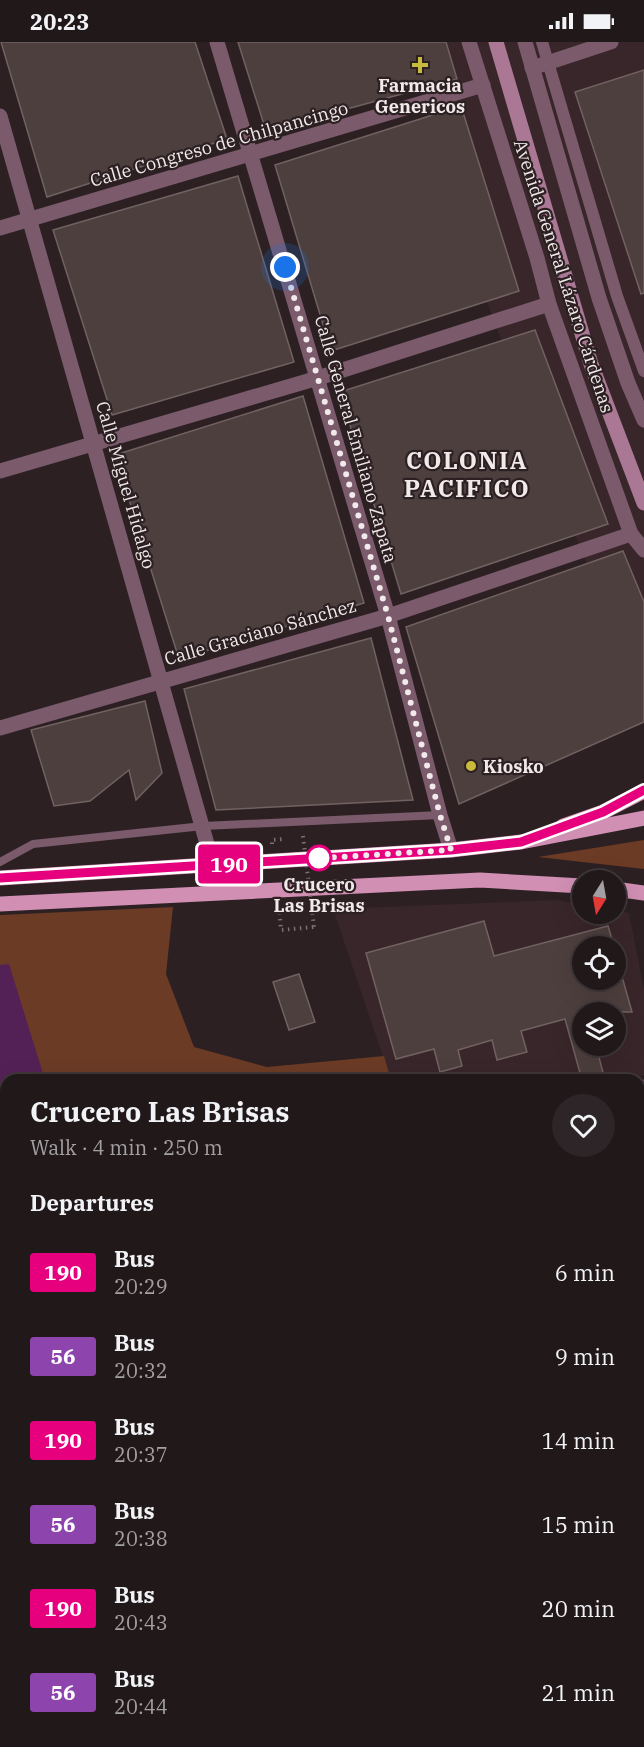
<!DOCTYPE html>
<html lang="en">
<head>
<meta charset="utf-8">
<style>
  :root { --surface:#21181a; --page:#2d2527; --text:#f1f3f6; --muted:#a2a0a2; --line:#3e3739 }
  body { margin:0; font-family:"IBM Plex Serif",serif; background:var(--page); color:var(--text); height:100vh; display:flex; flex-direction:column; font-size:22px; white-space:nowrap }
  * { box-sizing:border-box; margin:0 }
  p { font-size:20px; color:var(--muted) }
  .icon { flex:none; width:33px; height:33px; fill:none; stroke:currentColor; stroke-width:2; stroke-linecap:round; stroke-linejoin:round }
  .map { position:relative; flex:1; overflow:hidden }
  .panel { position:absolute; left:0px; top:1032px; width:645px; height:674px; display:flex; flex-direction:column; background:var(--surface); border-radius:18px 18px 0 0; box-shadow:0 6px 24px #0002,0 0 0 2px var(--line) }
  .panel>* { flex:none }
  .badge { padding:0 12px; border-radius:4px; font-size:21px; line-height:39px }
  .needle { width:39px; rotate:191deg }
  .fabs { position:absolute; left:572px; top:828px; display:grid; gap:12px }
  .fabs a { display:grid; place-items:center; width:54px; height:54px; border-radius:50%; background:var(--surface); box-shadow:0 6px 24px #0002,0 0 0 2px var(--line); font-size:30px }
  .you { position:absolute; width:30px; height:30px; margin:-15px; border:4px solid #fff; border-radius:50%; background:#1a73e8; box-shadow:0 0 0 9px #1a73e833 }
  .map>.badge { position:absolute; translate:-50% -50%; box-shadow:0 0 0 3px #fff }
  h2 { padding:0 30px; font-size:22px; line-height:54px }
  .round { display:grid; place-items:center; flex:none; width:63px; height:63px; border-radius:32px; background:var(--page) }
  .overview { display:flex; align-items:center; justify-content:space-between; height:102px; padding:0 30px }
  h1 { font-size:28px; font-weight:800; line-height:45px }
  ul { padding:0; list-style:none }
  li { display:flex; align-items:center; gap:18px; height:84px; padding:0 30px }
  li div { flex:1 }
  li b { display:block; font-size:22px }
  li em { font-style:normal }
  li .badge { min-width:66px; font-weight:700; text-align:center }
  .status { display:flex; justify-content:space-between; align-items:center; height:42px; padding:0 30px; background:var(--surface); direction:ltr }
  .status svg { height:16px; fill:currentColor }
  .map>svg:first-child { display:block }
  .built { fill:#39262a; fill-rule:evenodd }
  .green { fill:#6b3b25 }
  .water { fill:#542157 }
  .building { fill:#4d3f3e; stroke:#716261; stroke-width:1.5 }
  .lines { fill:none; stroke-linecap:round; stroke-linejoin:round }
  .path { stroke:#7b7173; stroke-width:4; stroke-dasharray:1.5 4.5; stroke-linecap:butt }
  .service { stroke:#7a5a6b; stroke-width:8 }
  .pedestrian { stroke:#7a5a6b; stroke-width:12 }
  .minor { stroke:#7a5a6b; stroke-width:15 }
  .tertiary { stroke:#7a5a6b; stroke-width:15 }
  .secondary { stroke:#aa7894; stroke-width:15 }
  .primary { stroke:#d08fb3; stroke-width:15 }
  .path-bridge { stroke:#7b7173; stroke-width:4; stroke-dasharray:1.5 4.5; stroke-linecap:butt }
  .line-casing { stroke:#fff; stroke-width:14 }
  .line { stroke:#e6007e; stroke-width:9 }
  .walk { stroke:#f1e9ea; stroke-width:6; stroke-dasharray:0 10.8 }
  .poi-dot { fill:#c8bb3b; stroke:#2c2023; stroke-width:2 }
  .stop-dot { fill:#fff; stroke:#e6007e; stroke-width:3 }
  .labels { text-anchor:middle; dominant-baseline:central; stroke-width:4.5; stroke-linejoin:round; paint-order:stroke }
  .poi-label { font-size:18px; font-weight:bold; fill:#f1e9ea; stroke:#2c2023 }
  .street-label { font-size:18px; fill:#f1e9ea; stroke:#2c2023 }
  .stop-label { font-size:18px; font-weight:bold; fill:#f1e9ea; stroke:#2c2023 }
  .district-label { font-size:24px; font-weight:bold; letter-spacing:1.5px; fill:#f1e9ea; stroke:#2c2023 }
</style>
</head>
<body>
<div class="status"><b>20:23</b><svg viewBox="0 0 49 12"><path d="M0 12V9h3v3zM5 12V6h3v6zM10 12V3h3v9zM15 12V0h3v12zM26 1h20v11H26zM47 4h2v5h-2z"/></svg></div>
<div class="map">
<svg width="644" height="1705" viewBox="0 0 644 1705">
  <rect width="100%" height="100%" fill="#2c2023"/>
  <g class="built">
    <path d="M405,0H644V657L565,470L479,238Z"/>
    <path d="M558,858L582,863V872H615V868L629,871L644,947V1033L628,1038H391L333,867ZM582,904H615V938H582ZM582,970H615V1004H582Z"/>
    <path d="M644,1064V1242L639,1233V1066Z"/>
  </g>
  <g class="green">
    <path d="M644,798V827L538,815Z"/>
    <path d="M173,865L166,932L194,1005L267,1025L384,1014L391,1038H6V1700H539L542,1705H0V873Z"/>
  </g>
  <path class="water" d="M9,922L45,1038H6V1700H187L183,1705H0V923Z"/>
  <g class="building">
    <path d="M1,0H195L227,97L47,155Z"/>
    <path d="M238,0H446L457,37L266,89Z"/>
    <path d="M644,28V251L641,252L575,50Z"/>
    <path d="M461,64L519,249L331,309L275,123Z"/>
    <path d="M238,134L294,320L112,373L53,188Z"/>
    <path d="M535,288L608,482L401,552L340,350Z"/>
    <path d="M303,354L364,561L179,617L115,413Z"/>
    <path d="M623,509L644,560V680L459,762L406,585Z"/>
    <path d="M371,596L413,758L216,768L184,647Z"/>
    <path d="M145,659L162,731L136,758L129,728L90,759L54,764L31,688Z"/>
    <path d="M484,879L494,914L608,884L614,904H582V938H623L632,970H582V1004H596L605,1038H582L565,977L521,989L527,1010L497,1018L492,998L458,1008L462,1024L440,1030L434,1007L396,1017L366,911Z"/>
    <path d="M299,932L315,980L289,988L273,940Z"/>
  </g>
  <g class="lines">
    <g class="path">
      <path d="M272,802V798L284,797"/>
      <path d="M279,865L281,888L314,885"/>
    </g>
    <path class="service" d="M0,820L33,802L203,784L440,773"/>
    <path class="pedestrian" d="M542,0L617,254L644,329"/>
    <g class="minor">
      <path d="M217,0L388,574L440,773L451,808"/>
      <path d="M532,26L611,0"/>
      <path d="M0,74L213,823"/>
      <path d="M0,186L483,43"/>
      <path d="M0,429L318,336L549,262"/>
      <path d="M0,686L388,574L631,492"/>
      <path d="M639,1047L644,1045"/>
      <path d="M639,1267L644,1277"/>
      <path d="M639,1423L644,1421"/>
    </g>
    <g class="tertiary">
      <path d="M469,0L537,216L549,262L631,492L644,508"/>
      <path d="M525,0L599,256L628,341L644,378"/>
    </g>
    <path class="secondary" d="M496,0L591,322L644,461"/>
    <g class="primary">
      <path d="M563,784L603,770L644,749"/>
      <path d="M0,836L451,808L521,800L644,776"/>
      <path d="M615,847L644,851"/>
      <path d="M0,862L480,838L582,844"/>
    </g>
    <path class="path-bridge" d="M303,794L314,885"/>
  </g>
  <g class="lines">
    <g class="line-casing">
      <path id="line" d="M0,836L451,808L521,800L603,770L644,748"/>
    </g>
    <use href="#line" class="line"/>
    <path class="walk" d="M285,225L388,574L440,773L451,808L308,817L319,816"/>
  </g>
  <g class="poi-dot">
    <path d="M417 14h6v6h6v6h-6v6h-6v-6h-6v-6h6z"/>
    <circle cx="471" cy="724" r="6"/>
  </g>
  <circle class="stop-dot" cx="319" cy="816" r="12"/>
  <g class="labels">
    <g class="poi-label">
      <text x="420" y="43">Farmacia<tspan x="420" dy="21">Genericos</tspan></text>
      <text x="483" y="724" text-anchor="start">Kiosko</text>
    </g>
    <g class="street-label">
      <text transform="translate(219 102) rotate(-16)">Calle Congreso de Chilpancingo</text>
      <text transform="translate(564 234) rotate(72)">Avenida General Lázaro Cárdenas</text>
      <text transform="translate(356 397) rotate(74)">Calle General Emiliano Zapata</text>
      <text transform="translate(126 443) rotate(74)">Calle Miguel Hidalgo</text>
      <text transform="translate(260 590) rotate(-16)">Calle Graciano Sánchez</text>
    </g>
    <g class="stop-label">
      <text x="319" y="842">Crucero<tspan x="319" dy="21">Las Brisas</tspan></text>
    </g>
    <g class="district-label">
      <text x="467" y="418">COLONIA<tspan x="467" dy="28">PACIFICO</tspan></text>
    </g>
  </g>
</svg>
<div class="fabs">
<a><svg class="needle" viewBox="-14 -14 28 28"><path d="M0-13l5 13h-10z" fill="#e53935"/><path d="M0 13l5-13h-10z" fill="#a2a0a2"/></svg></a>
<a><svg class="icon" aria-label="locate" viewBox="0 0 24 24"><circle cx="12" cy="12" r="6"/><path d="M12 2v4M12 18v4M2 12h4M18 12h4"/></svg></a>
<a><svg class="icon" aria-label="layers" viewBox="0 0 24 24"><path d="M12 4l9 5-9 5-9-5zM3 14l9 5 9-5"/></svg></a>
</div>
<div class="you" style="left:285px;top:225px"></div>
<b class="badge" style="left:229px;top:822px;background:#e6007e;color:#fff">190</b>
<section class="panel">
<div class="overview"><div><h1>Crucero Las Brisas</h1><p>Walk · 4 min · 250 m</p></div><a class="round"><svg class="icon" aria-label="heart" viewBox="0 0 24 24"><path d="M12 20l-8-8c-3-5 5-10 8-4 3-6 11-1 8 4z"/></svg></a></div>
<h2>Departures</h2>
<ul>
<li><span class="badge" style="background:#e6007e;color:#fff">190</span><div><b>Bus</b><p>20:29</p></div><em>6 min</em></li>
<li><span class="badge" style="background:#8e44ad;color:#fff">56</span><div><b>Bus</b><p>20:32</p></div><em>9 min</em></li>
<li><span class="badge" style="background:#e6007e;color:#fff">190</span><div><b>Bus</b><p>20:37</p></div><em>14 min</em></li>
<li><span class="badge" style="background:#8e44ad;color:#fff">56</span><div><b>Bus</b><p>20:38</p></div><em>15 min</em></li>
<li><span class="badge" style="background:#e6007e;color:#fff">190</span><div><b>Bus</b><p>20:43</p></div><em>20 min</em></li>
<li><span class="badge" style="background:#8e44ad;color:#fff">56</span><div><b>Bus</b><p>20:44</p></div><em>21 min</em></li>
</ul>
</section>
</div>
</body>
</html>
